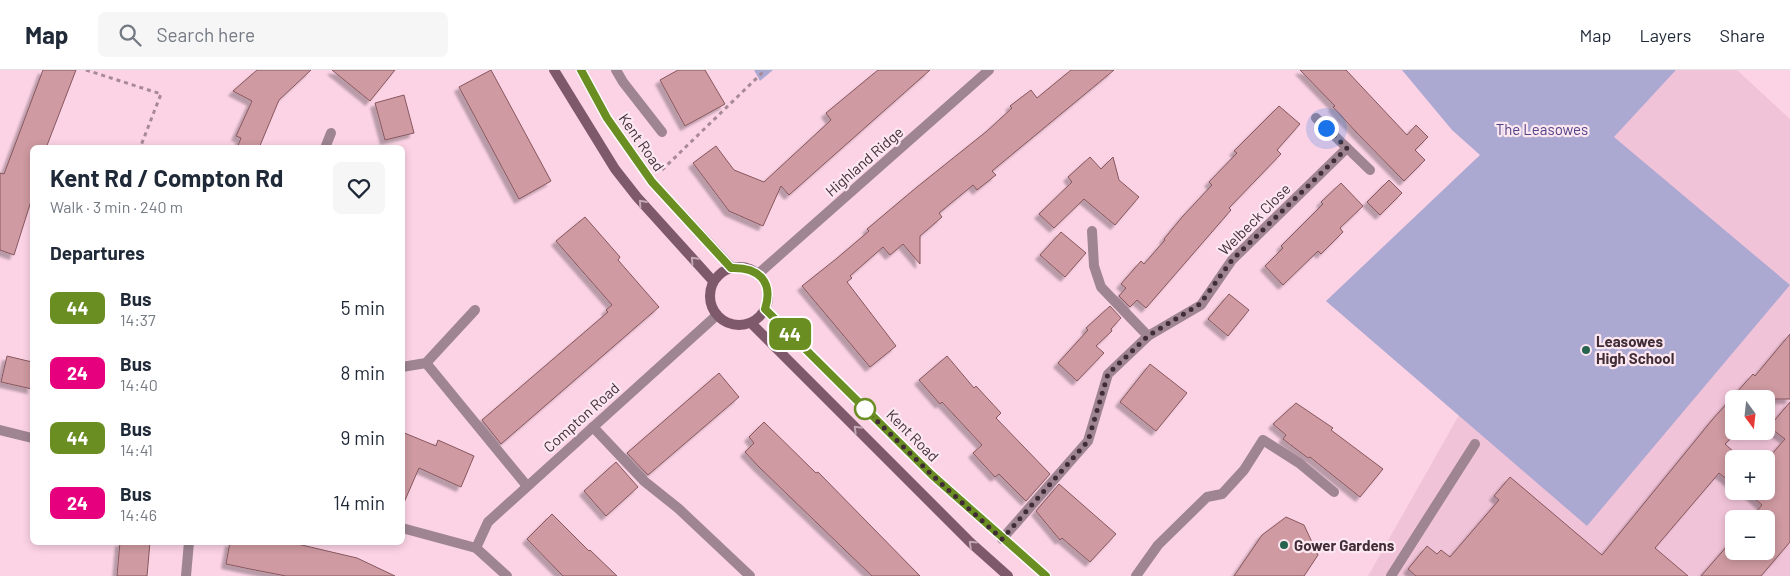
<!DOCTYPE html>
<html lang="en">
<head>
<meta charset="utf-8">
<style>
  :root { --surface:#fff; --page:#f6f6f7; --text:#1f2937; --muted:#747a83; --line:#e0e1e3 }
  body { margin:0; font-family:Barlow,sans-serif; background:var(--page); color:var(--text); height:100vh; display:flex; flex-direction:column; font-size:19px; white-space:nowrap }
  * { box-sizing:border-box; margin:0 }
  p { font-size:16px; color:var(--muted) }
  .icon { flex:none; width:28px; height:28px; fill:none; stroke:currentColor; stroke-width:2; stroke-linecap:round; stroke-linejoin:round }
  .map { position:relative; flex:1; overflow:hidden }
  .sheet { position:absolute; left:30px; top:75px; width:375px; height:400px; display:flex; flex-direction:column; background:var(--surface); border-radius:8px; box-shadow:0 2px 8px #0003 }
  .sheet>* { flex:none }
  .badge { padding:0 10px; border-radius:8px; font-size:18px; line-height:32px }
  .needle { width:32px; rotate:165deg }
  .buttons { position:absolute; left:1725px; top:320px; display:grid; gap:10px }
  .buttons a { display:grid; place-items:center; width:50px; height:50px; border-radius:8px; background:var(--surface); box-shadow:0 2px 8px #0003; font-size:25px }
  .you { position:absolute; width:25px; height:25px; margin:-12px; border:4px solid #fff; border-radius:50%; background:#1a73e8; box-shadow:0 0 0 8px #1a73e833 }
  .map>.badge { position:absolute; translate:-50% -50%; box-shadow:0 0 0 2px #fff }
  h2 { padding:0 20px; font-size:19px; line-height:45px }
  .round { display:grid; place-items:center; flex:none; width:52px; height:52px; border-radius:8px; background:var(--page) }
  .overview { display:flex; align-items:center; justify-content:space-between; height:85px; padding:0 20px }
  h1 { font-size:24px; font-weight:700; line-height:38px }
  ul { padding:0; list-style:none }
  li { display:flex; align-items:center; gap:15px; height:65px; padding:0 20px }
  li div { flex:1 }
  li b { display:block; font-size:19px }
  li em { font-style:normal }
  li .badge { min-width:55px; font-weight:700; text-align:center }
  header { display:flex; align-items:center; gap:30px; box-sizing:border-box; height:70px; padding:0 25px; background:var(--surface); border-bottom:1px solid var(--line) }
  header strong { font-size:24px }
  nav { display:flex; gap:28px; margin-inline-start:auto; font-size:18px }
  .search { width:350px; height:45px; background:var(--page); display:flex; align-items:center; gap:12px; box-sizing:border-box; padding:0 18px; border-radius:8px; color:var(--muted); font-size:19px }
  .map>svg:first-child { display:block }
  .built { fill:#f1c3d8; fill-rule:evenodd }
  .green { fill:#aba8d1 }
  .building { fill:#cf9aa1; stroke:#87575f; filter:url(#shadow) }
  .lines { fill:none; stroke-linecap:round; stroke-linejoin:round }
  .path { stroke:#a88996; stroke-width:3; stroke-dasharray:4 4; stroke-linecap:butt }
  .service { stroke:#9f8591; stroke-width:10 }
  .minor { stroke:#9f8591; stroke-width:10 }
  .secondary { stroke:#7e596b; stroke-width:10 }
  .oneway { stroke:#c3a7b4 }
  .line-casing { stroke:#fff; stroke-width:11 }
  .line { stroke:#6b8e23; stroke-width:8 }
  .walk { stroke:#402d36; stroke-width:5; stroke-dasharray:0 9 }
  .poi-dot { fill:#266450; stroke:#fce7f0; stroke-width:2 }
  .stop-dot { fill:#fff; stroke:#6b8e23; stroke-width:2.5 }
  .labels { text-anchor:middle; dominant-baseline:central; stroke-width:4.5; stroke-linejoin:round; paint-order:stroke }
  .park-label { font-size:15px; fill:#4f4387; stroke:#fce7f0 }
  .street-label { font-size:15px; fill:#402d36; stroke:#fce7f0 }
  .poi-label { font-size:15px; font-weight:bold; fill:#402d36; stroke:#fce7f0; text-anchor:start }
</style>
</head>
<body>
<header>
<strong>Map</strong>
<div class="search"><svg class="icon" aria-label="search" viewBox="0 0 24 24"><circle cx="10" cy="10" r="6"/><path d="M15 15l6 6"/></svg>Search here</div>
<nav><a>Map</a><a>Layers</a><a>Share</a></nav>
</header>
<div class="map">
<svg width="1790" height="506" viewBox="0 0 1790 506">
  <defs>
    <filter id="shadow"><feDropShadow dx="-4.5" dy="4.5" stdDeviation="1" flood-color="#0004"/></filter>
  </defs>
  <rect width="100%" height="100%" fill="#fcd3e5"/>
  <path class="built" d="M1676,0H1737L1790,49V506H1368L1459,345L1326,231L1546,140ZM1734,329H1766V361H1734ZM1734,389H1766V421H1734ZM1734,449H1766V481H1734Z"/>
  <g class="green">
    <path d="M754,0H773L760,11Z"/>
    <path d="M1402,0H1676L1614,67L1790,215L1587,456L1326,231L1480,85L1452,60Z"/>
  </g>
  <g class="building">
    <path d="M43,0H76L46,78H32V128L14,185L0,180V103L4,104Z"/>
    <path d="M257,0H311L279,30L259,78H237L241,68L236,66L252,31L233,21Z"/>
    <path d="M332,0H395L370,31Z"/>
    <path d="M491,0L551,111L519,129L459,17Z"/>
    <path d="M678,0H705L725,34L685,56L660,10Z"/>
    <path d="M878,0H930L789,125L781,116L763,156L729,141L693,93L716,76L734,100L764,112L831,50L826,43Z"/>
    <path d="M1071,0H1114L992,101L996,105L977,120L973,115L939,143L942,147L920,166V194L903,174L890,185L883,177L850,206L852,208L847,212L896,276L870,297L802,216L836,189L869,161L867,159L917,117L987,61L1012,38L1010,36L1031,20L1037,28Z"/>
    <path d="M1300,0H1346L1407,65L1416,55L1428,67L1415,80L1425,90L1404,111L1357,63L1333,37L1335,36Z"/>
    <path d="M404,25L414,63L385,70L375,33Z"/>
    <path d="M1279,36L1300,54L1277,80L1281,84L1229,138L1231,140L1146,238L1137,230L1130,237L1119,226L1126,218L1121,214L1141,191L1144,194L1165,170L1164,169L1183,146L1212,115L1209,112L1237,83L1234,81Z"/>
    <path d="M1090,87L1101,99L1113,87L1119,110L1139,127L1115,155L1084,129L1054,158L1039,144L1072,112L1068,107Z"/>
    <path d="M1389,110L1402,123L1380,145L1367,132Z"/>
    <path d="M1341,113L1363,136L1340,158L1343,162L1321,184L1318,181L1283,215L1265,196L1283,178L1281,176L1323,134L1321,132Z"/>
    <path d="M585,147L620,187L618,190L659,237L501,374L482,350L608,242L606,240L612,235L556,171Z"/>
    <path d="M1061,162L1086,183L1065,207L1040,185Z"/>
    <path d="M1229,224L1249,240L1228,266L1208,249Z"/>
    <path d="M1110,236L1121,248L1111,259L1112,261L1096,276L1104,283L1077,311L1058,293L1088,260L1086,258Z"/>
    <path d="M1790,264V329H1734V365L1725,374L1734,382V415L1719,403L1655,478L1688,506H1416L1408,499L1427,476L1437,484L1441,480L1450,487L1499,430L1494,426L1510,407L1602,485L1712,350L1753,304L1755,306Z"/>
    <path d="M7,286L32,292V319L1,312Z"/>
    <path d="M947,286L974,318L976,316L1001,343L996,348L1050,404L1026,431L999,404L995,407L973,383L982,375L942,332L940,334L919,310Z"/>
    <path d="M1150,294L1187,323L1156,361L1120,332Z"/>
    <path d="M719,303L739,327L648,405L627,383Z"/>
    <path d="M1790,332V472L1761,506H1701L1734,468V481H1766V449H1750L1762,435L1746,421H1766V391L1785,369L1769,357Z"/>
    <path d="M1296,333L1333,358L1331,360L1383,399L1360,427L1310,387L1308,388L1283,369L1286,365L1273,354Z"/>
    <path d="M764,352L816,403L818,402L920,506H872L759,397L745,382L754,373L749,367Z"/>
    <path d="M402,362L436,376L438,370L474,386L461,417L419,398L402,437Z"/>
    <path d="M616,392L638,417L606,446L584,421Z"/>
    <path d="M1059,414L1116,464L1090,492L1062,468L1060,470L1036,441Z"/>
    <path d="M552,444L589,481L590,480L617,506H563L527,469Z"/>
    <path d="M1286,447L1304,455L1318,485L1304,506H1234L1262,465Z"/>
    <path d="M120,472H150L147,506H117Z"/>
    <path d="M230,472H289L357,488L395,506H286L250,499L226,494Z"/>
  </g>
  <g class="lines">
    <g class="path">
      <path d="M86,0L161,24L140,78"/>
      <path d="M662,100L765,0"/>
    </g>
    <g class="service">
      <path d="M1092,161L1094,196L1101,217L1148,266"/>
      <path d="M426,293L527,416"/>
      <path d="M402,297L426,293L475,240"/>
      <path d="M593,357L644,411L679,439L750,506"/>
      <path d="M1136,506L1158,475L1207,427L1222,424L1244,400L1263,370L1299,393L1334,422"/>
      <path d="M1391,506L1475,374"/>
    </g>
    <g class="minor">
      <path d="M616,0L623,12L662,62"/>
      <path d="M1316,48L1370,100"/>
      <path d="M325,78L331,63"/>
      <path d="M758,204L989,0"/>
      <path d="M0,360L32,368"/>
      <path d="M402,458L476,478L507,506"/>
      <path d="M1002,469L1088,371L1108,304L1148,266L1201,235L1232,190L1347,78"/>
      <path d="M476,478L488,452L717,245"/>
      <path d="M186,506L189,472"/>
    </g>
    <g class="secondary">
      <path d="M554,0L615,99L637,127L713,211"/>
      <path d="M581,0L607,48L652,112L731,197"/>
      <circle cx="739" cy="226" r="29"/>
      <path d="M765,239L932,405L1046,506"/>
      <path d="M751,253L971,473L1008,506"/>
    </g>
  </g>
  <defs><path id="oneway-chevron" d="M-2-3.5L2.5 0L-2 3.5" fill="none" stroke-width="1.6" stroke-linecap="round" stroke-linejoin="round" transform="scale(1.25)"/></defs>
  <g class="oneway">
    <use href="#oneway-chevron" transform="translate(642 133) rotate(-132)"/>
    <use href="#oneway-chevron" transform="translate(694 190) rotate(-133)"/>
    <use href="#oneway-chevron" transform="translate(857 359) rotate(-135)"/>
    <use href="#oneway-chevron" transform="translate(972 474) rotate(-137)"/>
  </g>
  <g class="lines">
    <g class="line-casing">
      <path id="line" d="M581,0L607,48L652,112L731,198C758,197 774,211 765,239L932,405L1046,506"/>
    </g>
    <use href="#line" class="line"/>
    <path class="walk" d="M865,339L932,405L1002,469L1088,371L1108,304L1148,266L1200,234L1232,190L1347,78L1326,58"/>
  </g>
  <g class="poi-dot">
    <circle cx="1586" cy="280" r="5"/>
    <circle cx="1284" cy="475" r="5"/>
  </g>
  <circle class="stop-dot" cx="865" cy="339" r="10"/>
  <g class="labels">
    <g class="park-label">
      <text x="1542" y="59">The Leasowes</text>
    </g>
    <g class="street-label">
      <text transform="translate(642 72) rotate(55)">Kent Road</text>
      <text transform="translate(864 91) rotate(-41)">Highland Ridge</text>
      <text transform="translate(1254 149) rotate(-45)">Welbeck Close</text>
      <text transform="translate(581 347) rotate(-42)">Compton Road</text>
      <text transform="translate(913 365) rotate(45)">Kent Road</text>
    </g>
    <g class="poi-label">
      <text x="1596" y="271">Leasowes<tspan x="1596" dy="17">High School</tspan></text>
      <text x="1294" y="475">Gower Gardens</text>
    </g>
  </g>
</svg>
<div class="buttons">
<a><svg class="needle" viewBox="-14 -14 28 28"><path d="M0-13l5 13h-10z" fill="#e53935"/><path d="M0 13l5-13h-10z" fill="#747a83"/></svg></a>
<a>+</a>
<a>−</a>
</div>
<div class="you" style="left:1326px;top:58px"></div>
<b class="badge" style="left:790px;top:264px;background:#6b8e23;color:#fff">44</b>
<section class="sheet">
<div class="overview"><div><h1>Kent Rd / Compton Rd</h1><p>Walk · 3 min · 240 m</p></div><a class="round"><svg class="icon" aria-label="heart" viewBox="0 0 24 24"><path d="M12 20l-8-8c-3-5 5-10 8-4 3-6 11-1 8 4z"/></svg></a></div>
<h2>Departures</h2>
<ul>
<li><span class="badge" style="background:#6b8e23;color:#fff">44</span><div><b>Bus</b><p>14:37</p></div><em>5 min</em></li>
<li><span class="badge" style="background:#e6007e;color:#fff">24</span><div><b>Bus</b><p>14:40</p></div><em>8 min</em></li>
<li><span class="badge" style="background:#6b8e23;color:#fff">44</span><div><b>Bus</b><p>14:41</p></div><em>9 min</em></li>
<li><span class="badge" style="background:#e6007e;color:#fff">24</span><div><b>Bus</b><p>14:46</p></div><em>14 min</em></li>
</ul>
</section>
</div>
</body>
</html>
